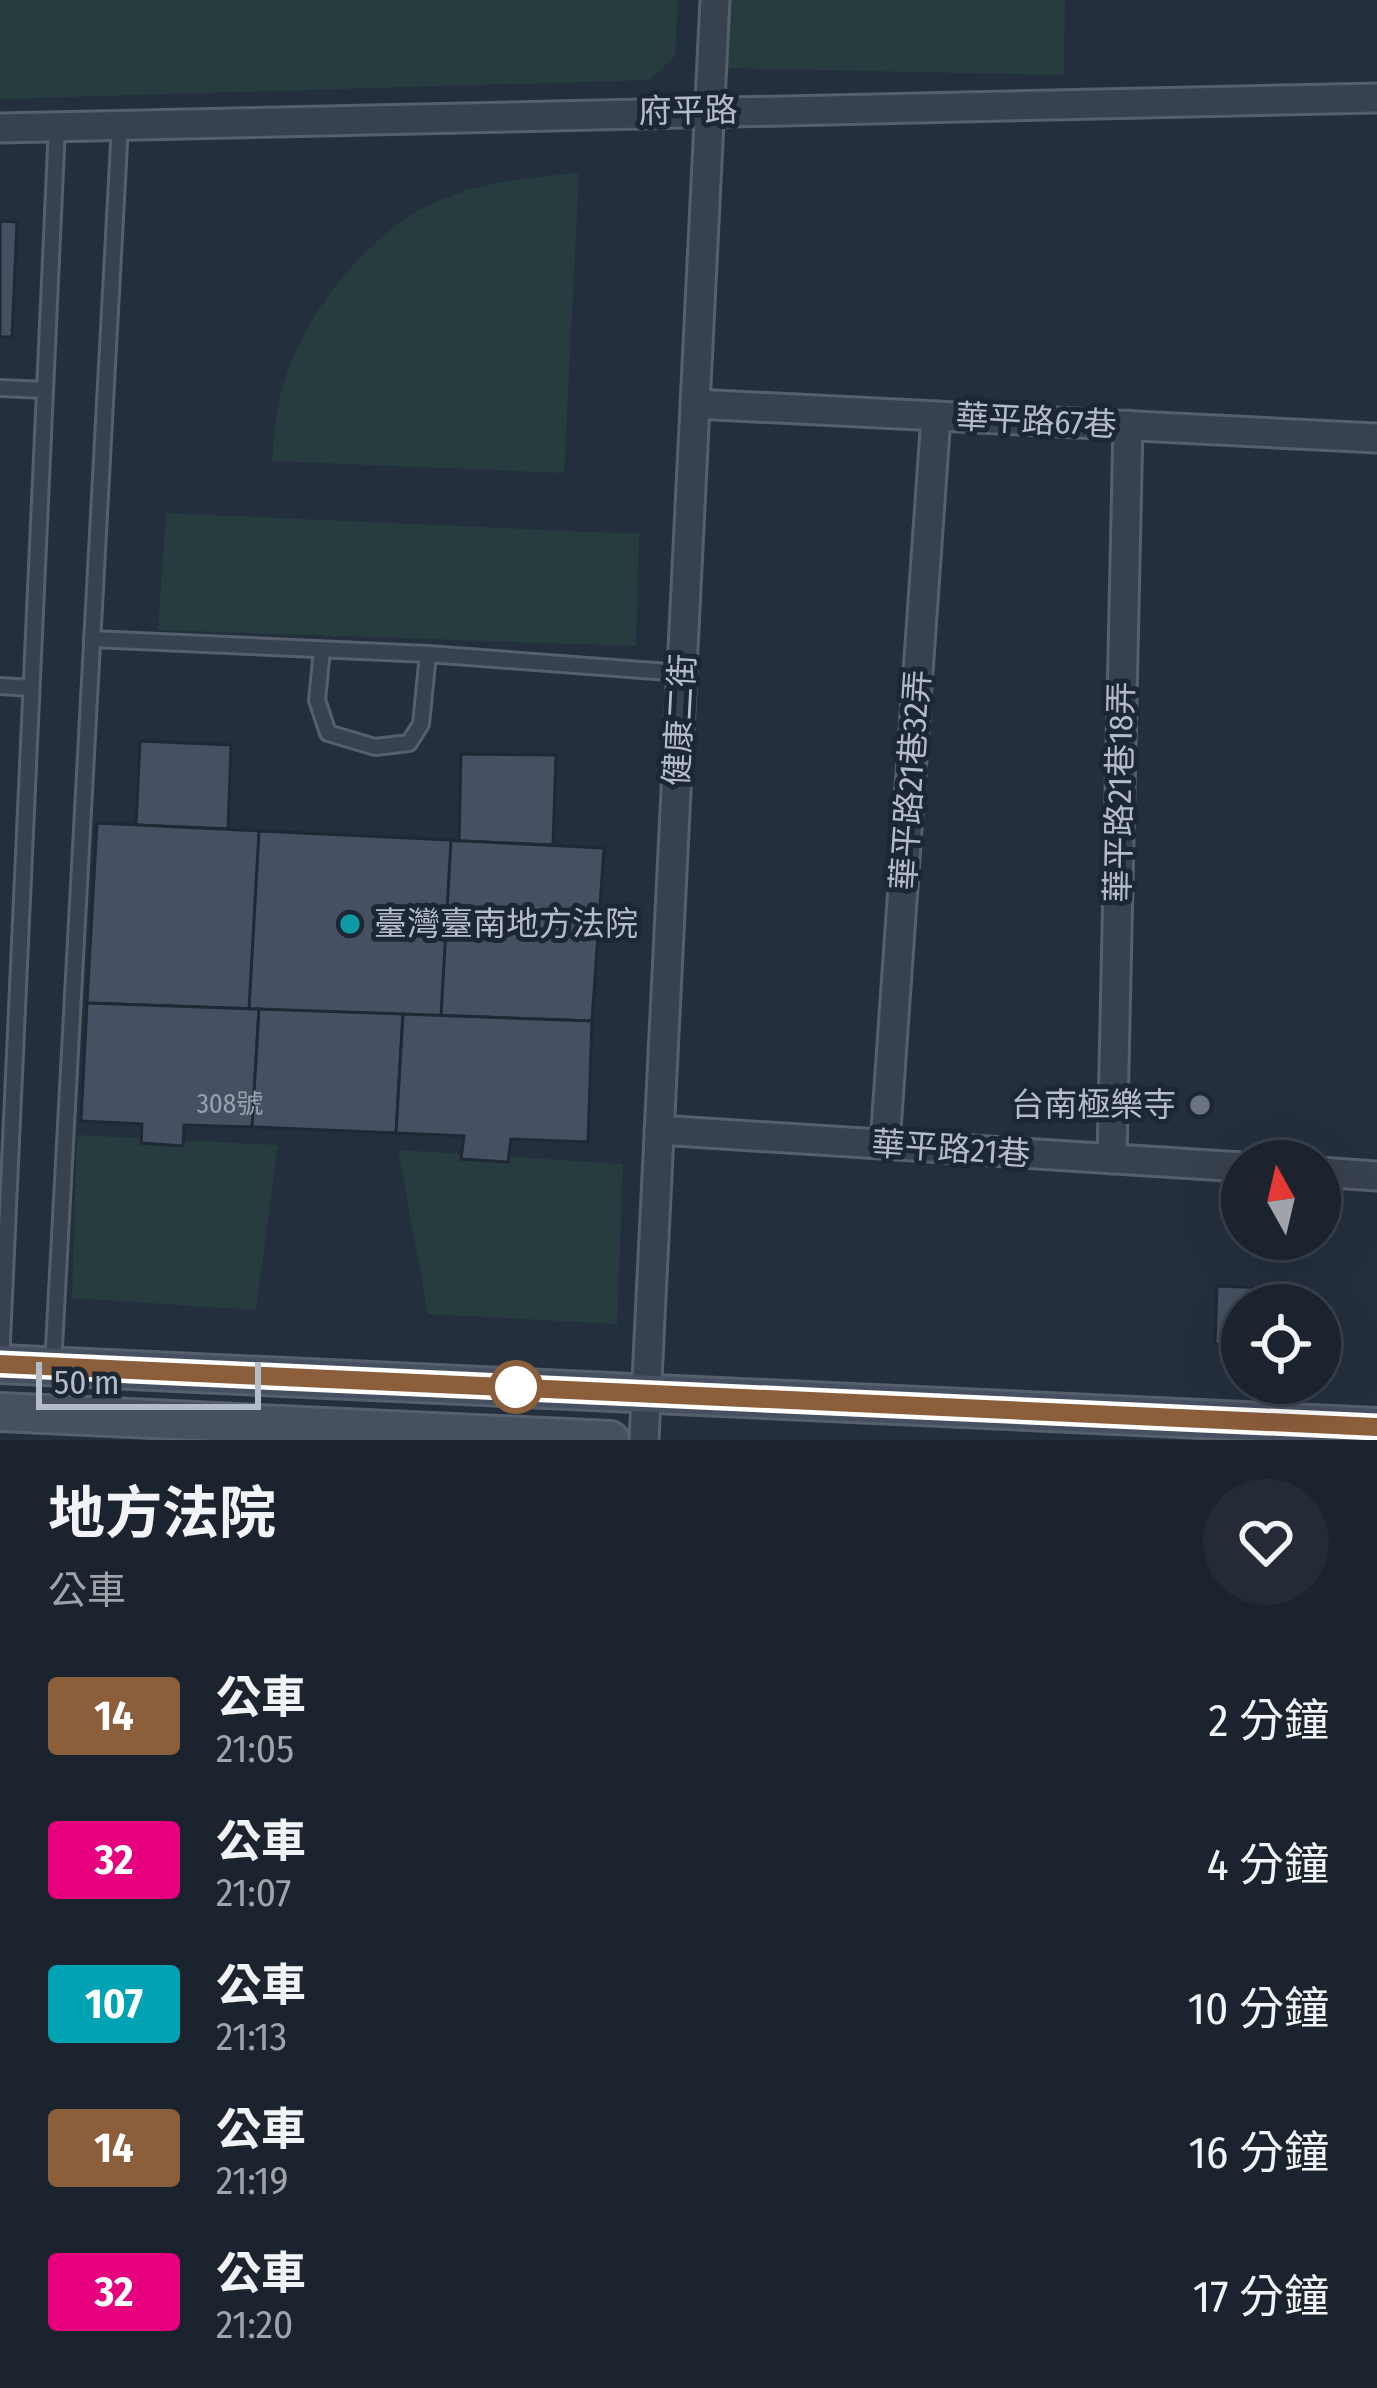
<!DOCTYPE html>
<html lang="zh-TW">
<head>
<meta charset="utf-8">
<style>
  :root { --surface:#1b232e; --page:#242b36; --text:#f1f3f6; --muted:#a0a4aa; --line:#39404a }
  body { margin:0; font-family:"Fira Sans Condensed","Noto Sans TC",sans-serif; background:var(--page); color:var(--text); height:100vh; display:flex; flex-direction:column; font-size:45px; white-space:nowrap }
  * { box-sizing:border-box; margin:0 }
  p { font-size:39px; color:var(--muted) }
  .icon { flex:none; width:66px; height:66px; fill:none; stroke:currentColor; stroke-width:2; stroke-linecap:round; stroke-linejoin:round }
  .map { position:relative; height:1440px; overflow:hidden }
  .details { display:flex; flex-direction:column; background:var(--surface); flex:1 }
  .details>* { flex:none }
  .badge { padding:0 24px; border-radius:9px; font-size:42px; line-height:78px }
  .needle { width:78px; rotate:352deg }
  .tools { position:absolute; left:1221px; top:1140px; display:grid; gap:24px }
  .tools a { display:grid; place-items:center; width:120px; height:120px; border-radius:50%; background:var(--surface); box-shadow:0 12px 48px #0002,0 0 0 3px var(--line); font-size:60px }
  .scale { position:absolute; left:36px; bottom:30px; width:225px; box-sizing:border-box; padding-left:12px; border:6px solid #b4bcc9; border-top:0; font-size:33px; line-height:42px; white-space:nowrap; color:#b4bcc9; -webkit-text-stroke:9px #1d2633; paint-order:stroke }
  .map>.badge { position:absolute; translate:-50% -50%; box-shadow:0 0 0 6px #fff }
  .round { display:grid; place-items:center; flex:none; width:126px; height:126px; border-radius:63px; background:var(--page) }
  .head { display:flex; align-items:center; justify-content:space-between; height:204px; padding:0 48px }
  h1 { font-size:57px; font-weight:700; line-height:90px }
  ul { padding:0; list-style:none }
  li { display:flex; align-items:center; gap:36px; height:144px; padding:0 48px }
  li div { flex:1 }
  li b { display:block; font-size:45px }
  li em { font-style:normal }
  li .badge { min-width:132px; font-weight:700; text-align:center }
  .map>svg:first-child { display:block }
  .green { fill:#263c3f }
  .building { fill:#455162; stroke:#1f2835; stroke-width:3 }
  .lines { fill:none; stroke-linecap:round; stroke-linejoin:round }
  .lane-casing { stroke:#565f6c; stroke-width:20 }
  .street-casing { stroke:#565f6c; stroke-width:33 }
  .secondary-casing { stroke:#565f6c; stroke-width:42 }
  .lane { stroke:#38414e; stroke-width:14 }
  .street { stroke:#38414e; stroke-width:27 }
  .secondary { stroke:#465061; stroke-width:36 }
  .line-casing { stroke:#fff; stroke-width:27 }
  .line { stroke:#8b5e3c; stroke-width:18 }
  .culture-dot { fill:#0f9aa8; stroke:#1d2633; stroke-width:4.5 }
  .worship-dot { fill:#6b7280; stroke:#1d2633; stroke-width:4.5 }
  .stop-dot { fill:#fff; stroke:#8b5e3c; stroke-width:6 }
  .labels { text-anchor:middle; dominant-baseline:central; stroke-width:10; stroke-linejoin:round; paint-order:stroke }
  .number-label { font-size:27px; fill:#98a1af }
  .street-label { font-size:33px; fill:#b4bcc9; stroke:#1d2633 }
  .poi-label { font-size:33px; fill:#b4bcc9; stroke:#1d2633; text-anchor:start }
</style>
</head>
<body>
<div class="map">
<svg width="1377" height="1440" viewBox="0 0 1377 1440">
  <rect width="100%" height="100%" fill="#242f3e"/>
  <g class="green">
    <path d="M0,0H678L675,56L649,80L0,99Z"/>
    <path d="M714,0H1065L1064,75L712,68Z"/>
    <path d="M579,173L564,473L272,461C274,443 274,424 278,406C293,331 353,248 419,210C468,183 525,178 579,173Z"/>
    <path d="M166,513L639,534L636,646L158,630Z"/>
    <path d="M77,1135L278,1145L256,1310L72,1298Z"/>
    <path d="M398,1150L623,1164L617,1324L428,1314Z"/>
  </g>
  <g class="building">
    <path d="M0,221L17,222L12,337H0Z"/>
    <path d="M140,741L231,745L228,829L136,825Z"/>
    <path d="M461,754L556,755L553,845L459,841Z"/>
    <path d="M97,823L604,848L592,1021L87,1003Z"/>
    <path d="M259,831L451,840L441,1016L249,1009Z"/>
    <path d="M87,1003L259,1009L252,1127L184,1125L183,1146L141,1143L142,1124L81,1121Z"/>
    <path d="M259,1009L403,1014L396,1133L252,1127Z"/>
    <path d="M403,1014L592,1021L588,1142L511,1139L508,1162L461,1159L464,1136L396,1133Z"/>
    <path d="M1217,1286L1304,1289L1303,1305H1242V1345L1215,1344Z"/>
  </g>
  <g class="lines">
    <g class="lane-casing">
      <g id="lane">
        <path d="M0,388L45,390"/>
        <path d="M92,639L428,654L682,673"/>
        <path d="M322,650L317,700L328,733L375,747L409,743L421,724L428,654"/>
        <path d="M0,686L31,688"/>
        <path d="M1,1362L57,126"/>
        <path d="M53,1366L120,125"/>
      </g>
    </g>
    <g class="street-casing">
      <g id="street">
        <path d="M0,128L1377,98"/>
        <path d="M695,404L1377,438"/>
        <path d="M659,1130L1242,1167"/>
        <path d="M885,1144L936,416"/>
        <path d="M1112,1159L1128,425"/>
        <path d="M1320,1172L1377,1176"/>
        <path d="M644,1440L715,0"/>
      </g>
    </g>
    <g class="secondary-casing">
      <g id="secondary">
        <path d="M0,1364L1377,1427"/>
        <path d="M0,1412L610,1440"/>
      </g>
    </g>
    <use href="#lane" class="lane"/>
    <use href="#street" class="street"/>
    <use href="#secondary" class="secondary"/>
  </g>
  <g class="lines">
    <g class="line-casing">
      <path id="line" d="M0,1364L1377,1427"/>
    </g>
    <use href="#line" class="line"/>
  </g>
  <circle class="culture-dot" cx="350" cy="924" r="12"/>
  <circle class="worship-dot" cx="1200" cy="1105" r="12"/>
  <circle class="stop-dot" cx="516" cy="1387" r="24"/>
  <g class="labels">
    <g class="number-label">
      <text x="230" y="1104">308號</text>
    </g>
    <g class="street-label">
      <text transform="translate(688 111) rotate(-1)">府平路</text>
      <text transform="translate(1036 421) rotate(3)">華平路67巷</text>
      <text transform="translate(680 720) rotate(-87)">健康二街</text>
      <text transform="translate(911 780) rotate(-86)">華平路21巷32弄</text>
      <text transform="translate(1120 792) rotate(-89)">華平路21巷18弄</text>
      <text transform="translate(951 1149) rotate(4)">華平路21巷</text>
    </g>
    <g class="poi-label">
      <text x="374" y="924">臺灣臺南地方法院</text>
      <text x="1176" y="1105" text-anchor="end">台南極樂寺</text>
    </g>
  </g>
</svg>
<div class="tools">
<a><svg class="needle" viewBox="-14 -14 28 28"><path d="M0-13l5 13h-10z" fill="#e53935"/><path d="M0 13l5-13h-10z" fill="#a0a4aa"/></svg></a>
<a><svg class="icon" aria-label="locate" viewBox="0 0 24 24"><circle cx="12" cy="12" r="6"/><path d="M12 2v4M12 18v4M2 12h4M18 12h4"/></svg></a>
</div>
<div class="scale">50 m</div>
</div>
<section class="details">
<div class="head"><div><h1>地方法院</h1><p>公車</p></div><a class="round"><svg class="icon" aria-label="heart" viewBox="0 0 24 24"><path d="M12 20l-8-8c-3-5 5-10 8-4 3-6 11-1 8 4z"/></svg></a></div>
<ul>
<li><span class="badge" style="background:#8b5e3c;color:#fff">14</span><div><b>公車</b><p>21:05</p></div><em>2 分鐘</em></li>
<li><span class="badge" style="background:#e6007e;color:#fff">32</span><div><b>公車</b><p>21:07</p></div><em>4 分鐘</em></li>
<li><span class="badge" style="background:#00a3b4;color:#fff">107</span><div><b>公車</b><p>21:13</p></div><em>10 分鐘</em></li>
<li><span class="badge" style="background:#8b5e3c;color:#fff">14</span><div><b>公車</b><p>21:19</p></div><em>16 分鐘</em></li>
<li><span class="badge" style="background:#e6007e;color:#fff">32</span><div><b>公車</b><p>21:20</p></div><em>17 分鐘</em></li>
</ul>
</section>
</body>
</html>
